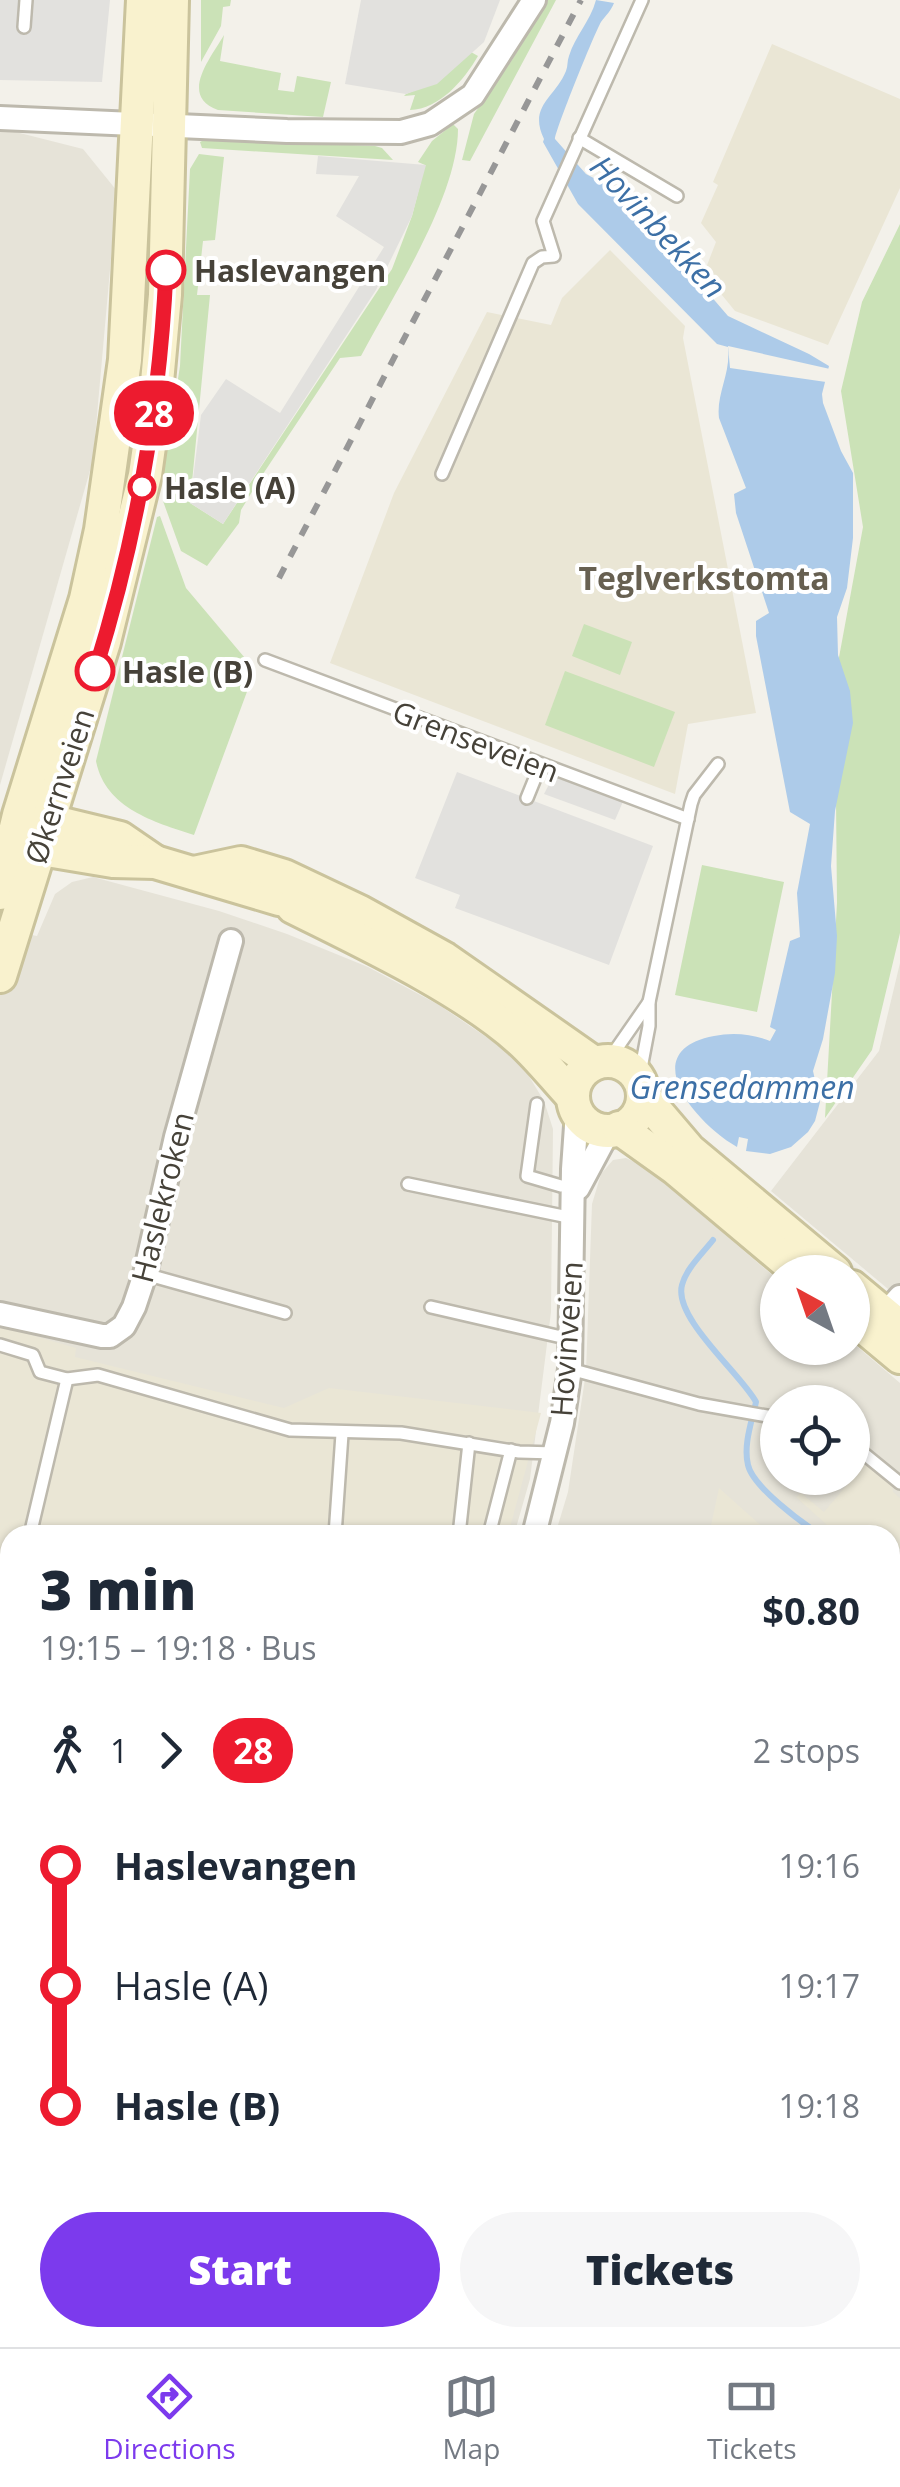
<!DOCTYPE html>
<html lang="en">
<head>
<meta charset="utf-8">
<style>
  :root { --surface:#fff; --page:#f6f6f7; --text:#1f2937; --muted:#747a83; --line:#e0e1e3; --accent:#7c3aed }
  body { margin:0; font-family:"Open Sans",sans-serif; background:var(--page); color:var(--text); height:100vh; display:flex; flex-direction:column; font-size:38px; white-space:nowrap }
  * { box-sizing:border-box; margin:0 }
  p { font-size:32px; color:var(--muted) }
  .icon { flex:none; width:55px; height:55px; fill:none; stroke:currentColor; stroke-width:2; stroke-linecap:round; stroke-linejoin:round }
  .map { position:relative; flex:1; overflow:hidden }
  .side { position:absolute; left:0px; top:1525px; width:900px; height:822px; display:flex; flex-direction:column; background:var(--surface); border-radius:30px 30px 0 0; box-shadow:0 2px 8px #0004 }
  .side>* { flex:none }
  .badge { padding:0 20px; border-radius:32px; font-size:35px; line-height:65px }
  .needle { width:65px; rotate:320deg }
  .tools { position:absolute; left:760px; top:1255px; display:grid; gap:20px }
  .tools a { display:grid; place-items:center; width:110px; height:110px; border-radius:50%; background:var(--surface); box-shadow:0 2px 8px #0004; font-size:50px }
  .map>.badge { position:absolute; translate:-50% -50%; box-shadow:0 0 0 5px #fff }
  .legs { display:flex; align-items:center; gap:15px; height:110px; padding:0 40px; font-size:32px }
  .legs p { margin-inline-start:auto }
  .headline { display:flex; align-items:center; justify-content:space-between; height:170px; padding:0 40px }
  h1 { font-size:55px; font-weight:800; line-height:75px }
  .button { display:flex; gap:20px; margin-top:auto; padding:20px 40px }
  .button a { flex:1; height:115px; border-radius:60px; background:var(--accent); color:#fff; font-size:40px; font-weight:800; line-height:115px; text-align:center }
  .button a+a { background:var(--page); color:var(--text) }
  ul { padding:0 40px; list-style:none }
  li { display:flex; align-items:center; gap:35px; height:120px; font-size:38px }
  li i { display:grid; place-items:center; width:15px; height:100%; margin:0 12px; background:currentColor }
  li i::after { content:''; width:25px; height:25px; margin:-12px; border:8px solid; border-radius:50%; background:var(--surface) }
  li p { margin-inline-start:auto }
  li:first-child i { background:linear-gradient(#0000 50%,currentColor 0) }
  li:last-child i { background:linear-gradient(currentColor 50%,#0000 0) }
  .dock { display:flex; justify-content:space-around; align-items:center; height:140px; border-top:2px solid var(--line); background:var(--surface); font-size:28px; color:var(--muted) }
  .dock a { display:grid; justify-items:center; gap:5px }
  .dock .on { color:var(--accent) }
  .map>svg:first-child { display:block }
  .residential { fill:#e6e3d8; fill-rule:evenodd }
  .education { fill:#eae6d5 }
  .green { fill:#cbe2b7 }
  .parking { fill:#e2e1de }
  .water { fill:#adcbe9 }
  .pier { fill:#f3f1ea }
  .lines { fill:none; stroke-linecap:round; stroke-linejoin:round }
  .stream { stroke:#adcbe9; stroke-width:6 }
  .lane-casing { stroke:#bdb9ad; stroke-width:16 }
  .street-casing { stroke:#bdb9ad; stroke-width:28 }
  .secondary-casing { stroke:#cac39c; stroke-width:38 }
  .lane { stroke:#fff; stroke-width:11 }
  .street { stroke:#fff; stroke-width:22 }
  .secondary { stroke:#f9f2ce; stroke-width:32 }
  .rail { stroke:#979797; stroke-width:6; stroke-dasharray:12 12; stroke-linecap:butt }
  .line-1-casing { stroke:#fff; stroke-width:22 }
  .line-1 { stroke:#ed1b2f; stroke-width:15 }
  .stop-1-dot { fill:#fff; stroke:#ed1b2f; stroke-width:5 }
  .labels { text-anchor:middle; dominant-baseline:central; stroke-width:8; stroke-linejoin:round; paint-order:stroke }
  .stop-label { font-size:30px; font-weight:bold; fill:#464239; stroke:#fff; text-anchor:start }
  .street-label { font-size:30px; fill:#464239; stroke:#fff }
  .water-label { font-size:32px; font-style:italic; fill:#3d70a6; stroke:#fff }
  .neighbourhood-label { font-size:32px; font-weight:bold; fill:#676051; stroke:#fff }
</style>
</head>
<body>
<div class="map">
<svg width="900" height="2347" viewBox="0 0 900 2347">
  <rect width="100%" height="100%" fill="#f3f1ea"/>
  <g class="residential">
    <path d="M0,128L83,149L117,191L93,460L0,785Z"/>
    <path d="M93,877L219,911L287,934L368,967L439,1005L501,1047L524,1068L544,1101L553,1129L551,1312L530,1479L514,1535H10V2338H647L644,2347H0V929L37,936L55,894L72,882Z"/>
    <path d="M900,963V1299L771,1191L879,1051Z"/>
    <path d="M626,1158L647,1168L777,1279L778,1348H852L853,1343L900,1383V2067L890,2081V1535H555L568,1492L586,1372L592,1204L601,1174L613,1160ZM778,1402H852V1478H778Z"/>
    <path d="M890,2302L900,2304V2347H728L730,2338H890Z"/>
  </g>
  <g class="education">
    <path d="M772,44L900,99V188L828,345L735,311L704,273L716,242L701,223L718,185L713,182Z"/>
    <path d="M610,250L685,326L683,338L756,713L688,724L675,794L330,663L394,493L487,312L551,325L562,298Z"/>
    <path d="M0,1326L76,1348L75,1357L284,1408L329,1388L541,1413L508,1535H10V1634L0,1631Z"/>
    <path d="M853,1450L892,1483L893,1492L900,1498V1548L890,1556V1535H838L796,1497L801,1493L824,1512L851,1480L849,1478H852Z"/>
    <path d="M719,1488L757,1522L772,1535H709Z"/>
  </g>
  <g class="green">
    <path d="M201,0H231L230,6L223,7L221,26L201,62Z"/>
    <path d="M547,0H556L470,161L462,160L474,114L512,60Z"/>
    <path d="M224,35L220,61L281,73L278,90L294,92L297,76L331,82L323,117L218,110C179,96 210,59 224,35Z"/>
    <path d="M471,52L478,56C464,80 440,109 410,110L415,95L404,96L406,94L440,80Z"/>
    <path d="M453,124L458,129C458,196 394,294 361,356L340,358L261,477L241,510L239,523L207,566L181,551L163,501L166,480L163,475L180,366L190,169L199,154L224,157L215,240L203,241L197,295H210L190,503L223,524L392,269L412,216L425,165L418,162L432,141Z"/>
    <path d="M206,139L375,146L382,148L393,160L202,148L200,142Z"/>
    <path d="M900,224V933L872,1050L825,1118L837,903L836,799L826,728L863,527L841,391L862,302Z"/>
    <path d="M160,516L186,588L255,670L194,835C154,822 105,808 96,761L157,517Z"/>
    <path d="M584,624L632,642L620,675L572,656Z"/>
    <path d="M565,671L675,712L654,767L545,725Z"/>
    <path d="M702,865L784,882L757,1012L675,995Z"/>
    <path d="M890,1631L900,1639V1851L890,1848Z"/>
    <path d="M10,1773V1876L0,1873V1826Z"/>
    <path d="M898,1873H900V2304L890,2302V1905Z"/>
    <path d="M0,2226L10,2229V2331L0,2329Z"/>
    <path d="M647,2338H730L728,2347H644Z"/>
  </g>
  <g class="parking">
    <path d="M0,0H110L102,82L0,80Z"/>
    <path d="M361,0H500L484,42L437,84L406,94L345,84Z"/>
    <path d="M318,156L426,165L412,216L376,290L223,524L190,503L201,415L226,379L280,413L384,247L336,216L359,176L316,174Z"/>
    <path d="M556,771L625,797L615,820L544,794Z"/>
    <path d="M457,772L653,846L609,965L455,908L460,895L415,878Z"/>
  </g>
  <path class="water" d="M596,0L614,3C611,11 606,15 601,22C594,34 555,131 555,139L586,174L603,183L636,209L728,316L809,354L829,366L822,394L823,403L841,451L853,473V538L847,588L837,617L838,655L850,691L853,723L835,811L831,866L837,936L835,973L823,1039L813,1071L820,1102L815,1121L808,1132L791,1147L770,1154L746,1151L748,1139L739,1137L737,1147C696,1124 634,1051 714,1036C733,1032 752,1034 770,1041L776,1030L770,1027L790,941L800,937L797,893L810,824L790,812L756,636V621L769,613L736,513L734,494L746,488L719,418C716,394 731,374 728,347L717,344L578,204L543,142L544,139C528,106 555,98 566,71C568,66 567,61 569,56C575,36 590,22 596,0Z"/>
  <path class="pier" d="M728,346L830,369L826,382L730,368Z"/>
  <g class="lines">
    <g class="stream">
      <path d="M713,1240C702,1254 686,1269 682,1285C673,1318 742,1375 756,1402C752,1421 743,1445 748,1465C753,1487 802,1523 821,1535"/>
      <path d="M890,1601L900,1610"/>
    </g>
    <g class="lane-casing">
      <g id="lane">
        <path d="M24,27L26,0"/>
        <path d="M579,138L677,196"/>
        <path d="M442,474L533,263L542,257L554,256L543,221L642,0"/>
        <path d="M265,660L688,819"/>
        <path d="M527,798L540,766"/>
        <path d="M608,1061L649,1002"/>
        <path d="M639,1079L649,1026V1002L691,804L694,795L718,764"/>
        <path d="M537,1104L527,1176L561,1186"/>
        <path d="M408,1184L573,1218"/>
        <path d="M145,1274L285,1313"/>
        <path d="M431,1307L570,1339"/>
        <path d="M0,1345L33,1355L40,1372L67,1379L98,1375L290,1430L401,1433L519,1452L555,1453"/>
        <path d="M570,1369L699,1404L778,1418"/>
        <path d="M852,1444L900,1483"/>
        <path d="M30,1535L67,1379"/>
        <path d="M335,1535L342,1434"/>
        <path d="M459,1535L469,1443"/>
        <path d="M489,1535L511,1450"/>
        <path d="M0,2042L10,2045"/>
        <path d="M0,2217L10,2220"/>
        <path d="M880,2338L887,2347"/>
        <path d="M758,2347V2346"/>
        <path d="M840,2347L846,2338"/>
      </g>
    </g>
    <g class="street-casing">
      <g id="street">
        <path d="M0,118L287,131L401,132L430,124L473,95L534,0"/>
        <path d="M578,1188L609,1130"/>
        <path d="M0,1314L102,1336H110L124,1326L134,1307L145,1274L176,1137L231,941"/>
        <path d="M875,1325L900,1297"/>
        <path d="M534,1535L562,1423L570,1369L573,1169L577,1112"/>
        <path d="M0,1646L10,1648"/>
        <path d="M0,1768L10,1719"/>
        <path d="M0,1883L10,1886"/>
        <path d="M144,2347L146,2338"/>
        <path d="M302,2347L305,2338"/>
      </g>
    </g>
    <g class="secondary-casing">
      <g id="secondary">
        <path d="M29,816L120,838L155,862"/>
        <path d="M17,845L113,861L155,862L279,899L321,906"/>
        <path d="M194,873L241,863L284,876L360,912L445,959L594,1063"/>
        <path d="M0,893L19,815L86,599L101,530L125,360L143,0"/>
        <path d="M293,907C363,942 462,988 520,1040C539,1057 555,1078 572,1096"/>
        <path d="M0,976L104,642L145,475L155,404L165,295L172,0"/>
        <circle cx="608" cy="1096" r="35"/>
        <path d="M643,1096L689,1150L835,1272"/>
        <path d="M619,1128L675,1168L799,1272"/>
        <path d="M852,1287L900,1327"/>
        <path d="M852,1317L900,1357"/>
      </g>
    </g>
    <use href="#lane" class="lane"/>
    <use href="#street" class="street"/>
    <use href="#secondary" class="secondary"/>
    <path class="rail" d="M279,578L581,0"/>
  </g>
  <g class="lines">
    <g class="line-1-casing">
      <path id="line-1" d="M95,671C136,540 160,407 166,270"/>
    </g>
    <use href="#line-1" class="line-1"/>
  </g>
  <g class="stop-1-dot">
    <circle cx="166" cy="270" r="18"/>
    <circle cx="142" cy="487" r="12"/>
    <circle cx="95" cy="671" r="18"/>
  </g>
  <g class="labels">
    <g class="stop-label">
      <text x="194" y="270">Haslevangen</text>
      <text x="164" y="487">Hasle (A)</text>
      <text x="122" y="671">Hasle (B)</text>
    </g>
    <g class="street-label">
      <text transform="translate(476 741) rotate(21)">Grenseveien</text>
      <text transform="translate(59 786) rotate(-72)">Økernveien</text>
      <text transform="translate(162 1197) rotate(-76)">Haslekroken</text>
      <text transform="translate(566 1339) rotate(-86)">Hovinveien</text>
    </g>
    <g class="water-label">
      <text transform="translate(659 226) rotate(47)">Hovinbekken</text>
      <text x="742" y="1086">Grensedammen</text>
    </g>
    <g class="neighbourhood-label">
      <text x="704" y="577">Teglverkstomta</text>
    </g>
  </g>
</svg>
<div class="tools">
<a><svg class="needle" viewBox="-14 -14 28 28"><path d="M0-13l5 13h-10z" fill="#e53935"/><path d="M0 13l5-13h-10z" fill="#747a83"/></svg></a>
<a><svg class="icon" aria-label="locate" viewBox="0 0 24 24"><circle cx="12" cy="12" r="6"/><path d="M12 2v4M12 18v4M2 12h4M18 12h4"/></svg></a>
</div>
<b class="badge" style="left:154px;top:413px;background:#ed1b2f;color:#fff">28</b>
<section class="side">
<div class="headline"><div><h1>3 min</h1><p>19:15 – 19:18 · Bus</p></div><b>$0.80</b></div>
<div class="legs"><svg class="icon" aria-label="walk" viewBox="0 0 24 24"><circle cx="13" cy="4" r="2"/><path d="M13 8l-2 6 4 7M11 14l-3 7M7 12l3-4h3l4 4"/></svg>1<svg class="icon" aria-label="forward" viewBox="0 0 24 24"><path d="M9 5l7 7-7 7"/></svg><b class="badge" style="background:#ed1b2f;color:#fff">28</b><p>2 stops</p></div>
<ul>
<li><i style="color:#ed1b2f"></i><b>Haslevangen</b><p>19:16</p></li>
<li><i style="color:#ed1b2f"></i><span>Hasle (A)</span><p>19:17</p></li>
<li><i style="color:#ed1b2f"></i><b>Hasle (B)</b><p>19:18</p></li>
</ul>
<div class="button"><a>Start</a><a>Tickets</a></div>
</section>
</div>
<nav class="dock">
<a class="on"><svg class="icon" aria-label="directions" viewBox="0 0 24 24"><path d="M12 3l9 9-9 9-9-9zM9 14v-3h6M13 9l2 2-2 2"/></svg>Directions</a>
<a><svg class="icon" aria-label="map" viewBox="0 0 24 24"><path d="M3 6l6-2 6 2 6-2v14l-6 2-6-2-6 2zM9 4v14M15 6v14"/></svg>Map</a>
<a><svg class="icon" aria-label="tickets" viewBox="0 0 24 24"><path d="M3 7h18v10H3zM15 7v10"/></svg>Tickets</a>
</nav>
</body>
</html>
